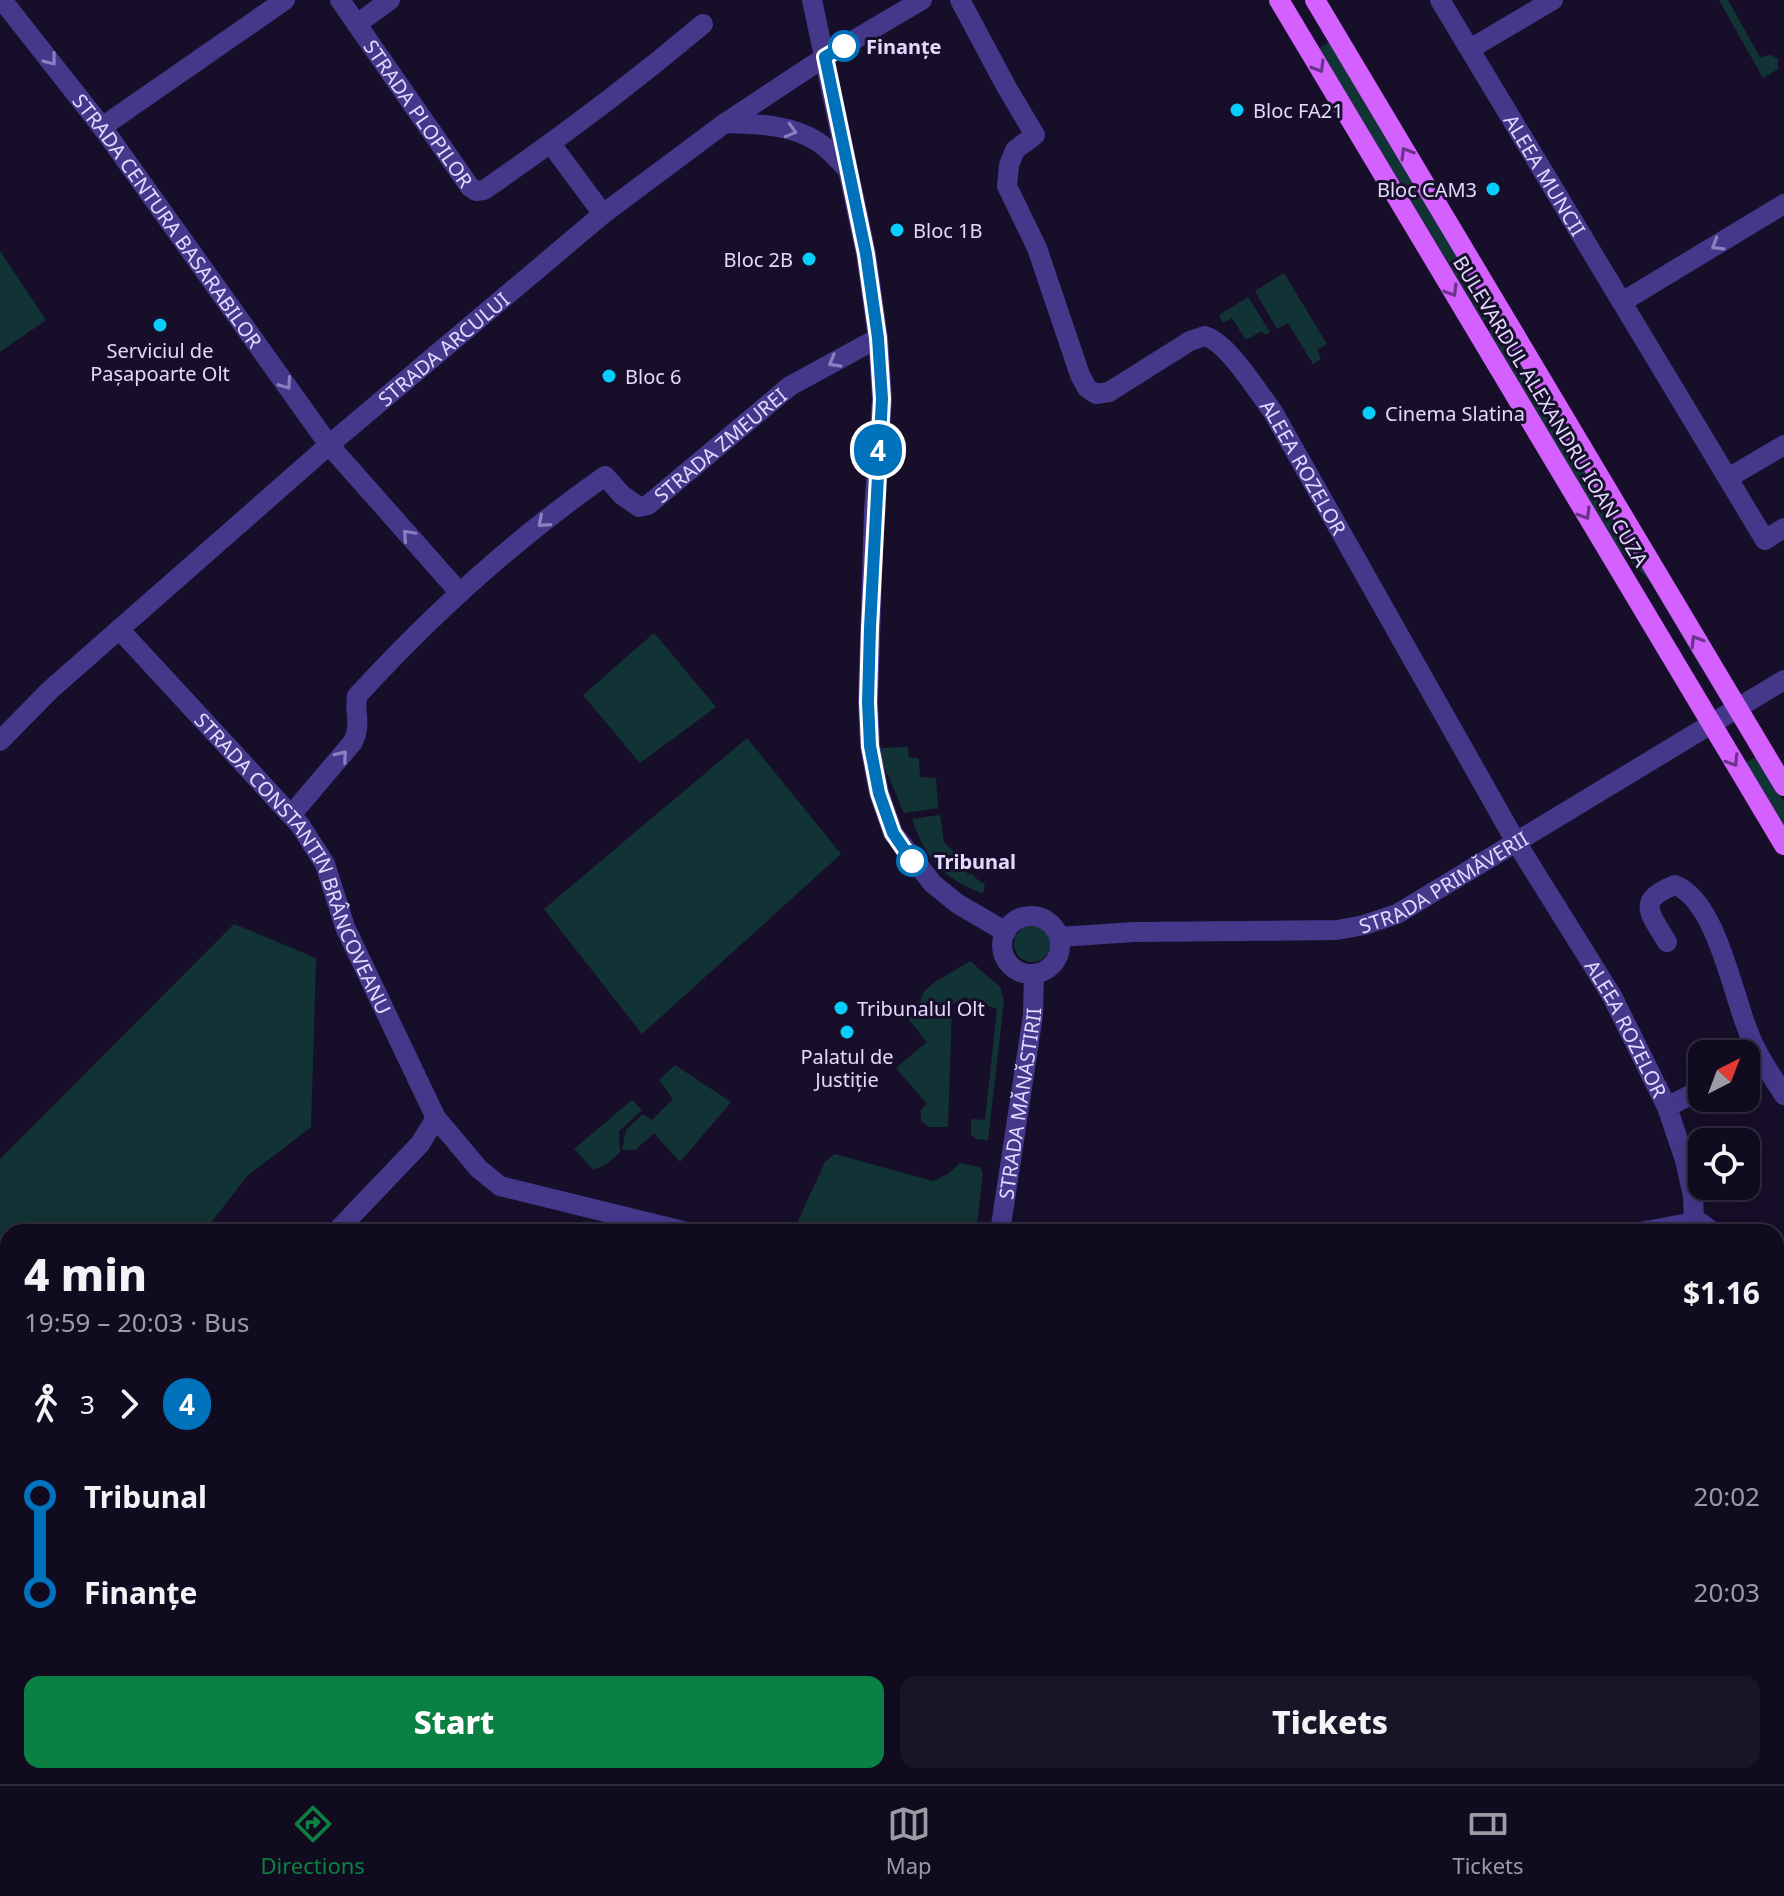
<!DOCTYPE html>
<html lang="en">
<head>
<meta charset="utf-8">
<style>
  :root { --surface:#110b20; --page:#1a1429; --text:#f1f3f6; --muted:#9c9ba5; --line:#302b3e; --accent:#0b8043 }
  body { margin:0; font-family:"Noto Sans",sans-serif; background:var(--page); color:var(--text); height:100vh; display:flex; flex-direction:column; font-size:30px; white-space:nowrap }
  * { box-sizing:border-box; margin:0 }
  p { font-size:26px; color:var(--muted) }
  .icon { flex:none; width:44px; height:44px; fill:none; stroke:currentColor; stroke-width:2; stroke-linecap:round; stroke-linejoin:round }
  .map { position:relative; flex:1; overflow:hidden }
  .side { position:absolute; left:0px; top:1224px; width:1784px; height:560px; display:flex; flex-direction:column; background:var(--surface); border-radius:24px 24px 0 0; box-shadow:0 4px 20px #0003,0 0 0 2px var(--line) }
  .side>* { flex:none }
  .badge { padding:0 16px; border-radius:26px; font-size:28px; line-height:52px }
  .needle { width:52px; rotate:42deg }
  .fabs { position:absolute; left:1688px; top:1040px; display:grid; gap:16px }
  .fabs a { display:grid; place-items:center; width:72px; height:72px; border-radius:16px; background:var(--surface); box-shadow:0 4px 20px #0003,0 0 0 2px var(--line); font-size:40px }
  .map>.badge { position:absolute; translate:-50% -50%; box-shadow:0 0 0 4px #fff }
  .legs { display:flex; align-items:center; gap:12px; height:88px; padding:0 24px; font-size:26px }
  .legs p { margin-inline-start:auto }
  .summary { display:flex; align-items:center; justify-content:space-between; height:136px; padding:0 24px }
  h1 { font-size:44px; font-weight:800; line-height:60px }
  .button { display:flex; gap:16px; margin-top:auto; padding:16px 24px }
  .button a { flex:1; height:92px; border-radius:16px; background:var(--accent); color:#fff; font-size:32px; font-weight:800; line-height:92px; text-align:center }
  .button a+a { background:var(--page); color:var(--text) }
  ul { padding:0 24px; list-style:none }
  li { display:flex; align-items:center; gap:28px; height:96px; font-size:30px }
  li i { display:grid; place-items:center; width:12px; height:100%; margin:0 10px; background:currentColor }
  li i::after { content:''; width:20px; height:20px; margin:-10px; border:6px solid; border-radius:50%; background:var(--surface) }
  li p { margin-inline-start:auto }
  li:first-child i { background:linear-gradient(#0000 50%,currentColor 0) }
  li:last-child i { background:linear-gradient(currentColor 50%,#0000 0) }
  .tab-bar { display:flex; justify-content:space-around; align-items:center; height:112px; border-top:2px solid var(--line); background:var(--surface); font-size:22px; color:var(--muted) }
  .tab-bar a { display:grid; justify-items:center; gap:4px }
  .tab-bar .current { color:var(--accent) }
  .map>svg:first-child { display:block }
  .green { fill:#123335 }
  .lines { fill:none; stroke-linecap:round; stroke-linejoin:round }
  .minor { stroke:#44388b; stroke-width:20 }
  .major { stroke:#d360ff; stroke-width:20 }
  .oneway { stroke:#8b80bf }
  .oneway2 { stroke:#6c338a }
  .line-1-casing { stroke:#fff; stroke-width:18 }
  .line-1 { stroke:#0072bc; stroke-width:12 }
  .stop-1-dot { fill:#fff; stroke:#0072bc; stroke-width:4 }
  .poi-dot { fill:#05ceff; stroke:#170f2a; stroke-width:3 }
  .labels { text-anchor:middle; dominant-baseline:central; stroke-width:6; stroke-linejoin:round; paint-order:stroke }
  .stop-label { font-size:20px; font-weight:bold; fill:#e1d9ff; stroke:#170f2a; text-anchor:start }
  .poi-label { font-size:20px; fill:#e1d9ff; stroke:#170f2a; text-anchor:start }
  .street-label { font-size:20px; fill:#e1d9ff; stroke:#170f2a }
</style>
</head>
<body>
<div class="map">
<svg width="1784" height="1784" viewBox="0 0 1784 1784">
  <rect width="100%" height="100%" fill="#170f2a"/>
  <g class="green">
    <path d="M1719,0H1728L1760,57L1771,55L1778,59V69L1763,78Z"/>
    <path d="M1333,40L1497,313L1483,321L1319,48Z"/>
    <path d="M0,251L46,320L0,352Z"/>
    <path d="M1284,273L1327,344L1317,350L1321,359L1313,364L1288,323L1277,329L1255,291Z"/>
    <path d="M1248,297L1270,332L1265,335L1262,331L1246,340L1232,318L1223,323L1219,315Z"/>
    <path d="M1503,323L1706,665L1701,668L1649,580L1618,549L1489,331Z"/>
    <path d="M654,633L716,707L640,763L583,695Z"/>
    <path d="M747,738L841,854L642,1034L544,909Z"/>
    <path d="M908,747L909,758H919L920,777L936,778L938,808L904,813L883,764L881,748Z"/>
    <path d="M1756,757L1784,802V827L1744,763Z"/>
    <path d="M940,815L944,842L957,855L953,859L969,875L971,873L980,882L985,883L983,894C942,877 926,860 912,819Z"/>
    <path d="M234,924L316,958L311,1127L247,1176L204,1232H8V1666L0,1660V1159Z"/>
    <circle cx="1032" cy="944" r="18"/>
    <path d="M970,961L1000,987L1004,1001L988,1140L977,1139L971,1135V1119L985,1120L997,1009L964,997L952,1005L948,1127H929L921,1121V1110L927,1104L896,1068L927,1042L905,1015L920,1002L924,992L932,984Z"/>
    <path d="M675,1065L731,1102L680,1162L654,1133L635,1150H622L626,1130L643,1114L652,1120L673,1099L659,1080Z"/>
    <path d="M632,1100L642,1110L619,1131L620,1152L608,1163L594,1170L574,1149Z"/>
    <path d="M835,1154L933,1181L948,1174L960,1163L980,1167L983,1173L976,1232H793L825,1162Z"/>
    <path d="M8,1710V1776H53L52,1784H0V1730Z"/>
  </g>
  <g class="lines">
    <g class="minor">
      <path id="s1" d="M2,0L102,127L329,445L460,593"/>
      <path id="s2" d="M340,0L470,187L476,191L484,190C560,138 633,83 703,24"/>
      <path d="M812,0L866,254L878,338L882,399L874,511L868,702L870,746L879,793L893,833L933,884L958,904L1006,932"/>
      <path id="s3" d="M960,0L1007,88L1035,135L1015,150L1009,165L1007,186L1037,248L1080,375L1087,388L1096,394L1109,392L1190,341L1205,336C1228,343 1258,392 1273,412L1516,842L1612,996L1667,1107L1685,1160L1693,1196L1694,1222"/>
      <path id="s4" d="M1440,0L1765,540L1784,528"/>
      <path d="M357,24L390,0"/>
      <path d="M1470,49L1553,0"/>
      <path d="M725,123C756,124 791,124 818,142C829,149 837,159 846,168"/>
      <path d="M102,127L285,0"/>
      <path d="M551,144L603,214"/>
      <path d="M1622,302L1784,204"/>
      <path d="M1728,478L1784,445"/>
      <path id="s5" d="M119,629L300,825L325,864L345,927L436,1118L479,1169L500,1186L687,1232"/>
      <path id="s6" d="M0,741L49,691L329,445L603,214L725,123L825,57L922,0"/>
      <path id="s7" d="M291,815L353,742C362,723 354,714 357,696C431,615 515,539 605,476L622,495L639,507L648,505L790,386L878,338"/>
      <circle cx="1031" cy="945" r="29"/>
      <path id="s8" d="M1059,937L1134,932L1337,930L1364,925L1397,914L1784,680"/>
      <path d="M1667,942C1650,913 1635,901 1675,885C1717,901 1733,997 1750,1036C1758,1057 1772,1076 1784,1095"/>
      <path d="M1667,1107L1702,1089"/>
      <path d="M336,1232L420,1144L436,1118"/>
      <path id="s9" d="M1000,1232L1033,1015L1034,974"/>
      <path d="M1640,1232L1694,1222L1701,1223L1713,1232"/>
      <path d="M1776,1259L1784,1260"/>
      <path d="M1776,1447L1784,1443"/>
      <path d="M1776,1678L1784,1676"/>
      <path d="M814,1776L826,1784"/>
      <path d="M925,1776L928,1784"/>
      <path d="M1651,1776L1654,1784"/>
      <path d="M167,1784L171,1776"/>
      <path d="M557,1784L563,1776"/>
      <path d="M1447,1784L1456,1776"/>
    </g>
    <g class="major">
      <path d="M1279,0L1784,845"/>
      <path d="M1315,0L1784,786"/>
    </g>
  </g>
  <defs><path id="oneway-chevron" d="M-2-3.5L2.5 0L-2 3.5" fill="none" stroke-width="1.6" stroke-linecap="round" stroke-linejoin="round" transform="scale(2)"/></defs>
  <g class="oneway">
    <use href="#oneway-chevron" transform="translate(51 60) rotate(52)"/>
    <use href="#oneway-chevron" transform="translate(791 131) rotate(16)"/>
    <use href="#oneway-chevron" transform="translate(1717 245) rotate(149)"/>
    <use href="#oneway-chevron" transform="translate(834 362) rotate(151)"/>
    <use href="#oneway-chevron" transform="translate(286 384) rotate(55)"/>
    <use href="#oneway-chevron" transform="translate(543 522) rotate(139)"/>
    <use href="#oneway-chevron" transform="translate(408 535) rotate(-132)"/>
    <use href="#oneway-chevron" transform="translate(342 756) rotate(-50)"/>
  </g>
  <g class="oneway2">
    <use href="#oneway-chevron" transform="translate(1319 67) rotate(59)"/>
    <use href="#oneway-chevron" transform="translate(1406 153) rotate(-121)"/>
    <use href="#oneway-chevron" transform="translate(1452 291) rotate(59)"/>
    <use href="#oneway-chevron" transform="translate(1585 514) rotate(59)"/>
    <use href="#oneway-chevron" transform="translate(1696 641) rotate(-121)"/>
    <use href="#oneway-chevron" transform="translate(1733 761) rotate(58)"/>
  </g>
  <g class="lines">
    <g class="line-1-casing">
      <path id="line-1" d="M844,46L825,57L866,254L878,338L882,399L870,628L868,702L870,746L879,793L893,833L912,861"/>
    </g>
    <use href="#line-1" class="line-1"/>
  </g>
  <g class="stop-1-dot">
    <circle cx="844" cy="46" r="14"/>
    <circle cx="912" cy="861" r="14"/>
  </g>
  <g class="poi-dot">
    <circle cx="1237" cy="110" r="8"/>
    <circle cx="1493" cy="189" r="8"/>
    <circle cx="897" cy="230" r="8"/>
    <circle cx="809" cy="259" r="8"/>
    <circle cx="160" cy="325" r="8"/>
    <circle cx="609" cy="376" r="8"/>
    <circle cx="1369" cy="413" r="8"/>
    <circle cx="841" cy="1008" r="8"/>
    <circle cx="847" cy="1032" r="8"/>
  </g>
  <g class="labels">
    <g class="stop-label">
      <text x="866" y="46">Finanțe</text>
      <text x="934" y="861">Tribunal</text>
    </g>
    <g class="poi-label">
      <text x="1253" y="110">Bloc FA21</text>
      <text x="1477" y="189" text-anchor="end">Bloc CAM3</text>
      <text x="913" y="230">Bloc 1B</text>
      <text x="793" y="259" text-anchor="end">Bloc 2B</text>
      <text x="160" y="350" text-anchor="middle">Serviciul de<tspan x="160" dy="23">Pașapoarte Olt</tspan></text>
      <text x="625" y="376">Bloc 6</text>
      <text x="1385" y="413">Cinema Slatina</text>
      <text x="857" y="1008">Tribunalul Olt</text>
      <text x="847" y="1056" text-anchor="middle">Palatul de<tspan x="847" dy="23">Justiție</tspan></text>
    </g>
    <g class="street-label">
      <text stroke="none"><textPath href="#s2" startOffset="138">STRADA PLOPILOR</textPath></text>
      <text stroke="none"><textPath href="#s4" startOffset="204">ALEEA MUNCII</textPath></text>
      <text stroke="none"><textPath href="#s1" startOffset="276">STRADA CENTURA BASARABILOR</textPath></text>
      <text stroke="none"><textPath href="#s6" startOffset="592">STRADA ARCULUI</textPath></text>
      <text transform="translate(1551 411) rotate(59)">BULEVARDUL ALEXANDRU IOAN CUZA</text>
      <text stroke="none"><textPath href="#s7" startOffset="624">STRADA ZMEUREI</textPath></text>
      <text stroke="none"><textPath href="#s3" startOffset="736">ALEEA ROZELOR</textPath></text>
      <text stroke="none"><textPath href="#s5" startOffset="296">STRADA CONSTANTIN BRÂNCOVEANU</textPath></text>
      <text stroke="none"><textPath href="#s8" startOffset="396">STRADA PRIMĂVERII</textPath></text>
      <text stroke="none"><textPath href="#s3" startOffset="1384">ALEEA ROZELOR</textPath></text>
      <text stroke="none"><textPath href="#s9" startOffset="130">STRADA MĂNĂSTIRII</textPath></text>
    </g>
  </g>
</svg>
<div class="fabs">
<a><svg class="needle" viewBox="-14 -14 28 28"><path d="M0-13l5 13h-10z" fill="#e53935"/><path d="M0 13l5-13h-10z" fill="#9c9ba5"/></svg></a>
<a><svg class="icon" aria-label="locate" viewBox="0 0 24 24"><circle cx="12" cy="12" r="6"/><path d="M12 2v4M12 18v4M2 12h4M18 12h4"/></svg></a>
</div>
<b class="badge" style="left:878px;top:450px;background:#0072bc;color:#fff">4</b>
<section class="side">
<div class="summary"><div><h1>4 min</h1><p>19:59 – 20:03 · Bus</p></div><b>$1.16</b></div>
<div class="legs"><svg class="icon" aria-label="walk" viewBox="0 0 24 24"><circle cx="13" cy="4" r="2"/><path d="M13 8l-2 6 4 7M11 14l-3 7M7 12l3-4h3l4 4"/></svg>3<svg class="icon" aria-label="forward" viewBox="0 0 24 24"><path d="M9 5l7 7-7 7"/></svg><b class="badge" style="background:#0072bc;color:#fff">4</b></div>
<ul>
<li><i style="color:#0072bc"></i><b>Tribunal</b><p>20:02</p></li>
<li><i style="color:#0072bc"></i><b>Finanțe</b><p>20:03</p></li>
</ul>
<div class="button"><a>Start</a><a>Tickets</a></div>
</section>
</div>
<nav class="tab-bar">
<a class="current"><svg class="icon" aria-label="directions" viewBox="0 0 24 24"><path d="M12 3l9 9-9 9-9-9zM9 14v-3h6M13 9l2 2-2 2"/></svg>Directions</a>
<a><svg class="icon" aria-label="map" viewBox="0 0 24 24"><path d="M3 6l6-2 6 2 6-2v14l-6 2-6-2-6 2zM9 4v14M15 6v14"/></svg>Map</a>
<a><svg class="icon" aria-label="tickets" viewBox="0 0 24 24"><path d="M3 7h18v10H3zM15 7v10"/></svg>Tickets</a>
</nav>
</body>
</html>
